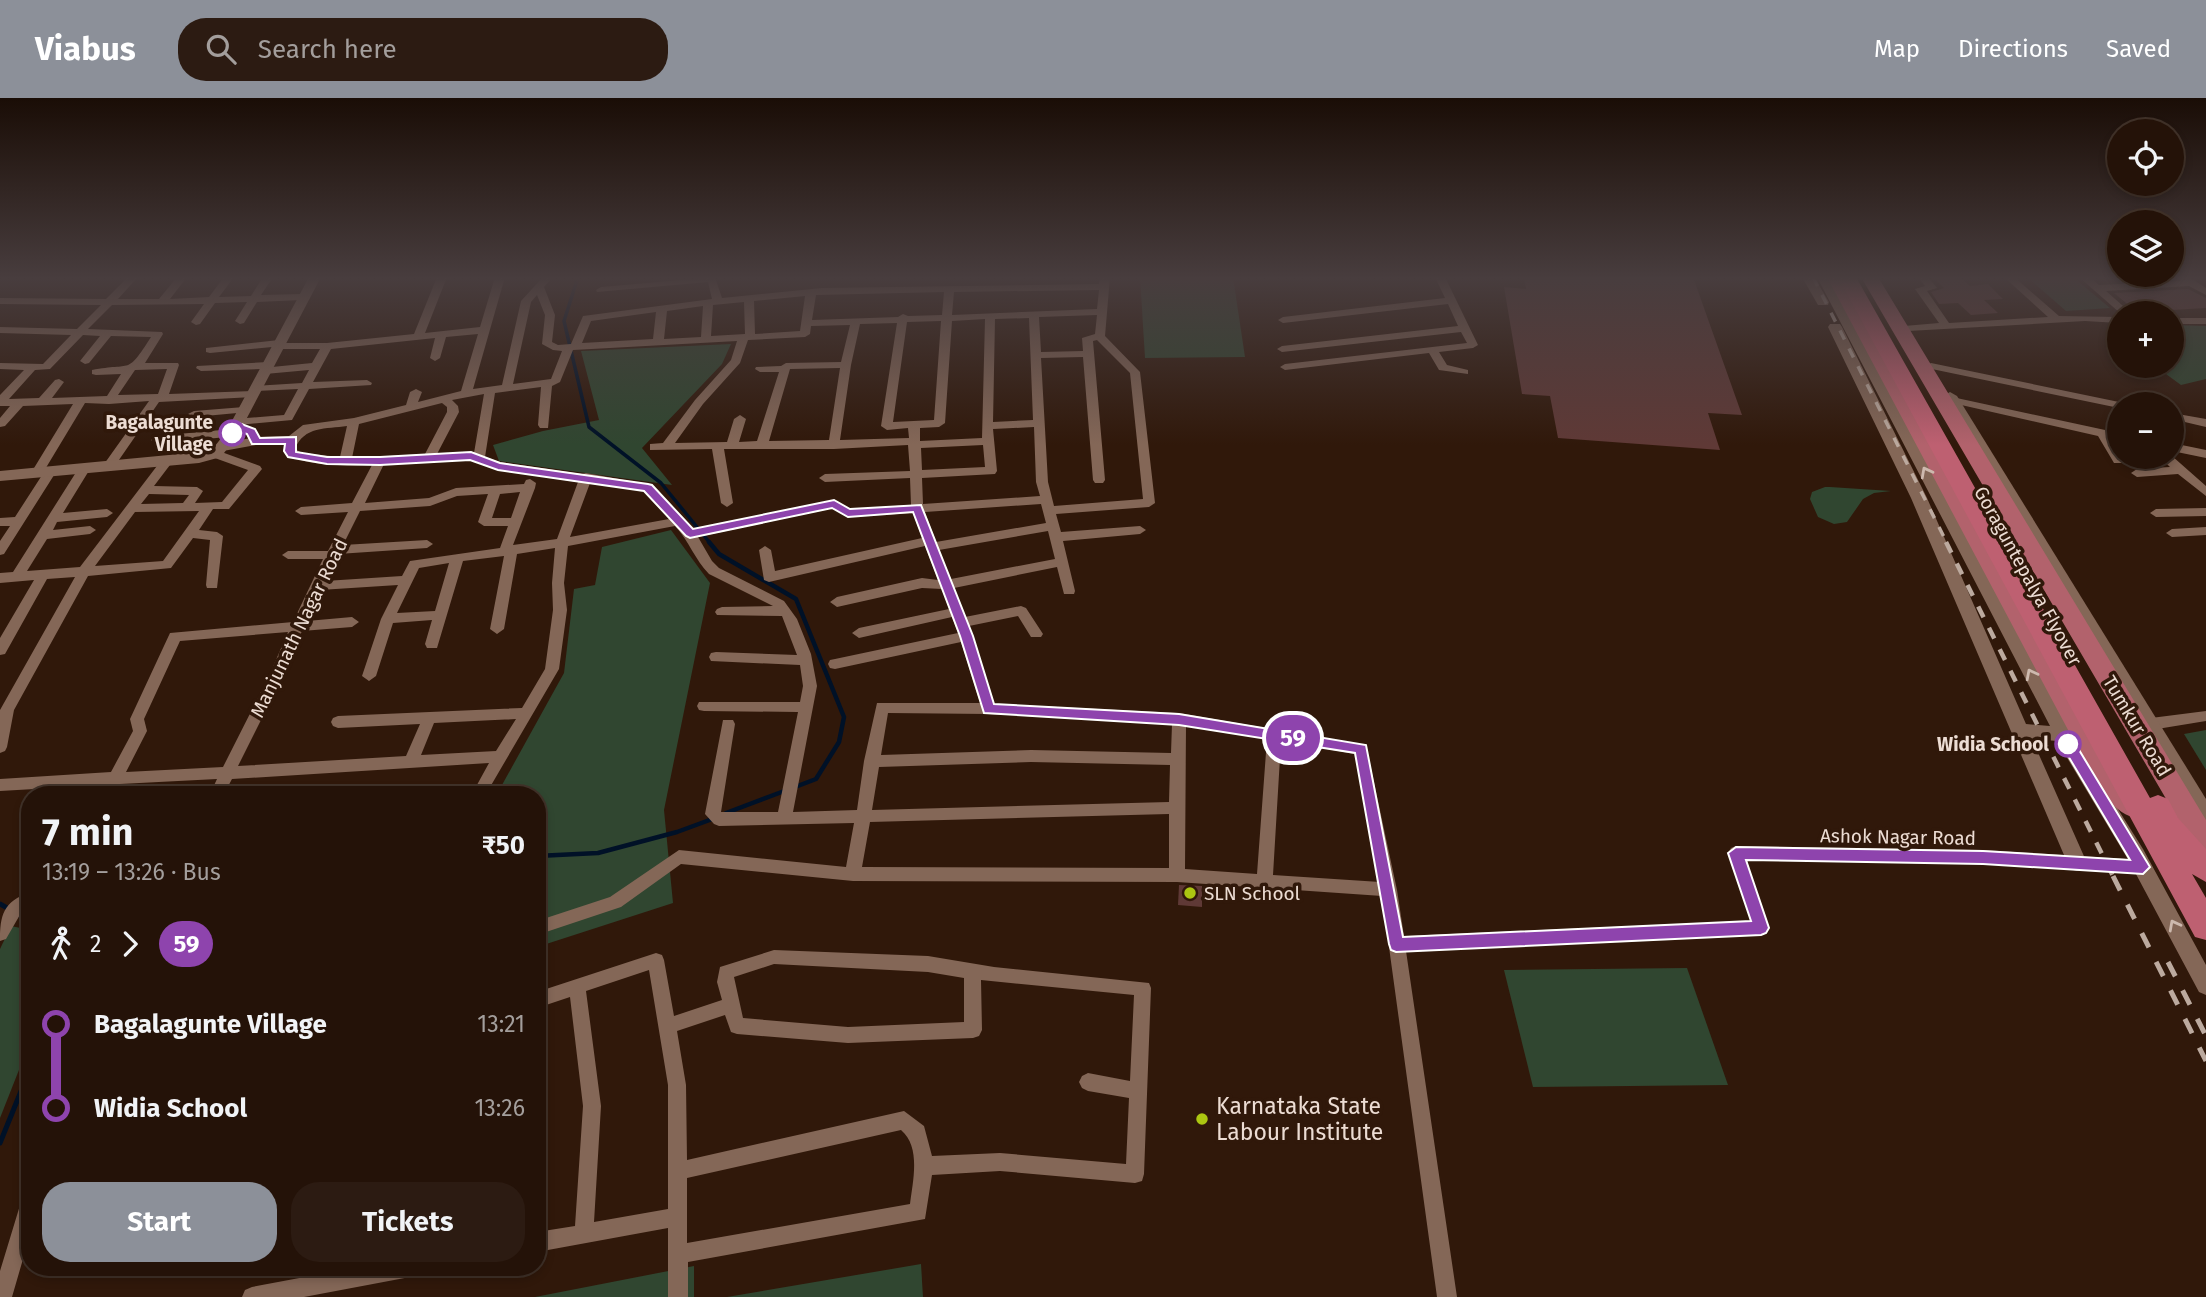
<!DOCTYPE html>
<html lang="en">
<head>
<meta charset="utf-8">
<style>
  :root { --surface:#241208; --page:#2c1b12; --text:#f1f3f6; --muted:#a39e9c; --line:#413229; --accent:#8c9099 }
  body { margin:0; font-family:"Fira Sans",sans-serif; background:var(--page); color:var(--text); height:100vh; display:flex; flex-direction:column; font-size:26px; white-space:nowrap }
  * { box-sizing:border-box; margin:0 }
  p { font-size:23px; color:var(--muted) }
  .icon { flex:none; width:38px; height:38px; fill:none; stroke:currentColor; stroke-width:2; stroke-linecap:round; stroke-linejoin:round }
  .map { position:relative; flex:1; overflow:hidden }
  .panel { position:absolute; left:21px; top:688px; width:525px; height:490px; display:flex; flex-direction:column; background:var(--surface); border-radius:28px; box-shadow:0 4px 10px #0003,0 0 0 2px var(--line) }
  .panel>* { flex:none }
  .badge { padding:0 14px; border-radius:23px; font-size:24px; line-height:46px }
  .fabs { position:absolute; left:2107px; top:21px; display:grid; gap:14px }
  .fabs a { display:grid; place-items:center; width:77px; height:77px; border-radius:50%; background:var(--surface); box-shadow:0 4px 10px #0003,0 0 0 2px var(--line); font-size:35px }
  .map>.badge { position:absolute; translate:-50% -50%; box-shadow:0 0 0 4px #fff }
  .legs { display:flex; align-items:center; gap:10px; height:77px; padding:0 21px; font-size:23px }
  .legs p { margin-inline-start:auto }
  .headline { display:flex; align-items:center; justify-content:space-between; height:119px; padding:0 21px }
  h1 { font-size:38px; font-weight:700; line-height:52px }
  .button { display:flex; gap:14px; margin-top:auto; padding:14px 21px }
  .button a { flex:1; height:80px; border-radius:28px; background:var(--accent); color:#fff; font-size:28px; font-weight:700; line-height:80px; text-align:center }
  .button a+a { background:var(--page); color:var(--text) }
  ul { padding:0 21px; list-style:none }
  li { display:flex; align-items:center; gap:24px; height:84px; font-size:26px }
  li i { display:grid; place-items:center; width:10px; height:100%; margin:0 9px; background:currentColor }
  li i::after { content:''; width:18px; height:18px; margin:-9px; border:5px solid; border-radius:50%; background:var(--surface) }
  li p { margin-inline-start:auto }
  li:first-child i { background:linear-gradient(#0000 50%,currentColor 0) }
  li:last-child i { background:linear-gradient(currentColor 50%,#0000 0) }
  header { display:flex; align-items:center; gap:42px; box-sizing:border-box; height:98px; padding:0 35px; background:var(--accent); color:#fff }
  header strong { font-size:33px }
  nav { display:flex; gap:38px; margin-inline-start:auto; font-size:24px }
  .search { width:490px; height:63px; background:var(--page); display:flex; align-items:center; gap:18px; box-sizing:border-box; padding:0 24px; border-radius:28px; color:var(--muted); font-size:26px }
  .map>svg:first-child { display:block }
  .green { fill:#304630 }
  .lines { fill:none; stroke-linecap:round; stroke-linejoin:round }
  .stream-far2 { stroke:#001127; stroke-width:3.5 }
  .stream-far1 { stroke:#001127; stroke-width:4.5 }
  .stream { stroke:#001127; stroke-width:5 }
  .building { fill:#5f3936 }
  .minor { fill:#846757; fill-rule:evenodd }
  .tertiary { fill:#846757; fill-rule:evenodd }
  .trunk { fill:#b2626c; fill-rule:evenodd }
  .motorway { fill:#be6071; fill-rule:evenodd }
  .rail-far2 { stroke:#bcaa9f; stroke-width:3.5; stroke-dasharray:10 10; stroke-linecap:butt }
  .rail-far1 { stroke:#bcaa9f; stroke-width:4.5; stroke-dasharray:12 12; stroke-linecap:butt }
  .rail { stroke:#bcaa9f; stroke-width:5; stroke-dasharray:16 16; stroke-linecap:butt }
  .oneway { stroke:#cdb9ae }
  .line-1 { fill:#8e44ad; stroke:#fff; stroke-width:2 }
  .stop-1-dot { fill:#fff; stroke:#8e44ad; stroke-width:3.5 }
  .poi-dot { fill:#acc611; stroke:#30180a; stroke-width:2.5 }
  .labels { text-anchor:middle; dominant-baseline:central; stroke-width:7; stroke-linejoin:round; paint-order:stroke }
  .stop-label { font-size:19px; font-weight:bold; fill:#ecdcd3; stroke:#30180a; text-anchor:end }
  .street-label { font-size:19px; fill:#ecdcd3; stroke:#30180a }
  .poi-label { font-size:19px; fill:#ecdcd3; stroke:#30180a; text-anchor:start }
  .near-poi-label { font-size:23px; fill:#ecdcd3; stroke:#30180a; text-anchor:start }
</style>
</head>
<body>
<header>
<strong>Viabus</strong>
<div class="search"><svg class="icon" aria-label="search" viewBox="0 0 24 24"><circle cx="10" cy="10" r="6"/><path d="M15 15l6 6"/></svg>Search here</div>
<nav><a>Map</a><a>Directions</a><a>Saved</a></nav>
</header>
<div class="map">
<svg width="2206" height="1199" viewBox="0 0 2206 1199">
  <rect width="100%" height="100%" fill="#30180a"/>
  <g class="green">
    <path d="M1140,179H1233L1245,259L1145,260Z"/>
    <path d="M2027,179H2073L2110,210L2066,213Z"/>
    <path d="M2172,227L2206,228V281L2181,287L2155,268H2172Z"/>
    <path d="M731,246L722,266L642,350L672,387L499,363L493,347L543,333L599,322L581,253Z"/>
    <path d="M1825,389H1830L1891,393L1874,395L1863,401L1847,424L1834,426L1818,419L1810,401L1812,394Z"/>
    <path d="M671,432L710,485L664,712L673,805L537,849V696H497L564,575L574,491L595,487L602,449Z"/>
    <path d="M2206,632V672L2184,636Z"/>
    <path d="M11,828L30,832V944L0,1020V851Z"/>
    <path d="M1687,870L1728,987L1533,989L1504,872Z"/>
    <path d="M921,1166L923,1199H727Z"/>
    <path d="M694,1168V1199H535Z"/>
  </g>
  <g class="lines">
    <path class="stream-far2" d="M578,179L564,223L589,329L661,385L710,445"/>
    <g class="stream-far1">
      <path d="M709,444L719,456L796,501L844,619L839,644L816,681L795,689"/>
      <path d="M726,715L787,692"/>
      <path d="M537,758L598,755L677,734L715,720"/>
    </g>
    <g class="stream">
      <path d="M0,806L30,823"/>
      <path d="M0,1045L30,971"/>
    </g>
  </g>
  <g class="building">
    <path d="M1524,179H1693L1742,317L1708,315L1720,352L1558,340L1550,298L1522,296L1504,189L1526,191Z"/>
    <path d="M1933,179H1960L1970,188L1988,186L2003,201L1984,202L1998,215L1971,217L1958,205L1939,206L1931,194L1944,190Z"/>
    <path d="M2188,191L2206,200V210L2137,214L2114,195Z"/>
    <path d="M1179,787L1202,788V809L1178,807Z"/>
  </g>
  <g class="lines">
    <g class="minor">
      <path d="M128,179H138L118,201H159L177,179H187L170,201L209,199L224,179H234L219,199L251,198L263,179H273L261,197L302,196L307,199L302,202L257,204L244,225L240,226L235,223L247,204L215,205L200,226L196,227L191,224L204,206L112,207L88,231L162,234L163,236L145,265H178L179,267L169,296L253,293L259,296L253,299L159,304L112,372L108,373L102,369L149,303L109,306L85,305L41,378H33L31,375L73,306L23,308L5,328L0,329V320L10,308H0V297L24,272L0,271V265L43,266L71,237L0,235V229L77,231L101,207L0,206V200L106,201ZM83,237L100,238L80,263L85,266L89,265L111,238L151,239C126,278 133,264 92,272V276L96,277L121,276L107,298L52,300L64,284L59,281L55,282L39,300L9,301L35,272L50,271ZM167,271L158,296L118,297L135,272Z"/>
      <path d="M437,179H447L425,235L480,229L495,179H505L473,291L502,287L521,203L543,179H553L544,189L555,217L552,244L558,247L571,246L583,218L712,201L708,184L597,194L596,192L601,189L715,179L722,200L822,190L1099,186L1100,179H1110L1105,238L1140,274L1155,405L1149,409L1056,416L1061,434L1140,428L1146,432L1140,436L1063,443L1075,493L1074,496H1064L1057,469L954,490L965,519L1021,508L1026,510L1043,536L1041,539H1031L1018,518L969,528L994,606L1179,615L1366,647L1397,792L1404,838L1751,823L1728,755L1731,750L1736,748L1983,752L2143,762L2149,764L2151,769L2149,774L2143,776L1983,766L1746,762L1769,830L1767,835L1761,837L1406,853L1457,1199H1437L1382,798L1177,784L853,783L681,766L621,809L537,837V823L610,799L679,752L846,769L854,725L719,728L714,726L705,716L723,622H733L735,626L721,714H778L798,614L704,613L699,612L697,608L699,604H800L803,588L800,567L711,563L709,559L711,555L716,554L797,557L782,518L717,517L715,514L717,511L722,509L773,508L709,476C695,462 689,443 675,428L568,448L564,485L567,512L559,571L486,696H472L489,665L232,681L224,696H210L217,681L120,686L114,696H100L104,687L0,693V681L111,674L133,633L130,621L170,535L293,524L323,461H288L282,457L288,453H328L348,414L301,417L295,413L301,409L352,405L372,367C349,368 301,369 283,353L286,346L256,347L223,353L217,349L219,346L256,339L289,338L303,327L354,320L406,307L410,294L416,291L422,294L418,304L461,293L478,236L446,239L440,260L435,263L430,260L435,240L331,251L313,284L367,282L372,285L371,287L309,291L292,322L238,327L234,325V321L284,317L298,291L256,293L252,292V288L302,285L309,272L265,276L260,273L262,271L201,273L196,270L197,268L268,264L272,265V269L312,265L320,251H277L272,249L210,255L206,254V250L279,242L284,245H327L414,236ZM1099,192L1097,211L952,217L954,194ZM944,194L942,217L908,218L903,216L898,219L812,222L816,197ZM537,197L545,217L542,246L553,252L562,253L551,281L513,286L531,204ZM805,198L800,233L755,236L754,203ZM744,204L745,236L711,238L713,207ZM703,208L701,239L664,241L667,213ZM656,214L653,241L582,245L591,223ZM1097,217L1095,236L1082,240L1083,253L1041,254L1039,219ZM1029,220L1033,322L993,324L995,221ZM985,221L982,340L920,343V330L939,329L945,325L952,223ZM941,223L934,322L893,324L907,224ZM897,225L881,328L887,332L908,330L909,340L840,342L851,267L860,226ZM850,227L841,264L786,265L781,268L756,269L755,271L760,274H779L757,343L739,344L746,321L740,317L734,321L727,344L675,345L703,306L740,265L748,242L805,239L810,236L811,228ZM1097,242L1130,275L1143,401L1054,408L1048,384L1041,260L1083,259L1093,382L1095,385H1103L1105,382L1093,243ZM737,243L731,262L695,302L663,345L650,346V352L712,351L721,405L727,409L733,405L724,351H834L908,347L910,373L825,376L819,380L825,384L910,380L911,407L849,411L834,402L693,431L652,387L586,375L582,376L500,364L485,359L495,295L541,289L538,327L540,330H548L552,288L560,284L573,252ZM840,270L829,342L769,343L790,271ZM484,296L474,355L437,356L459,314L458,308L452,302ZM442,305L447,309V314L425,356L352,360L359,326ZM347,328L340,359L302,355L295,351C304,328 326,331 347,328ZM1034,329L1036,384L1040,398L923,406L922,380L995,376L997,373L993,331ZM983,347L985,369L922,372L921,350ZM470,362L498,372L578,384L557,441L513,447L535,390L536,385L530,381L526,382L524,386L456,390L429,400L365,405L384,366ZM590,385L644,393L669,421L570,439ZM520,394L511,420H492L500,396ZM488,396L478,424L484,428H508L500,450L410,463L402,478L325,483L338,456L427,450L433,446L427,442L343,447L360,413L430,408L457,398ZM1041,406L1046,425L936,444L925,414ZM832,410L847,419L913,415L922,440L775,473L771,452L765,448L759,452L764,482L769,484L925,448L938,482L922,480L837,499L830,504L837,509L922,490L942,491L949,511L859,530L852,535L859,540L952,519L958,535L835,561L830,562L828,566L830,570L835,571L961,544L980,605H877L864,663L857,712L793,714L817,588L811,556L797,521L784,503L719,470L712,463L698,439ZM1048,433L1055,461L951,481L939,452ZM555,450L552,485L553,512L545,571L522,610L338,618L333,620L331,624L333,628L338,630L420,626L406,658L238,668L283,578L302,533L352,529L359,524L352,519L307,523L320,492L398,487L381,521L362,578L369,583L376,578L393,525L432,522L425,546L427,550H437L463,463L504,458L490,531L497,536L504,531L517,456ZM449,465L435,513L397,515L419,470ZM288,534L269,578L223,669L126,674L147,633L144,621L180,543ZM888,615L989,616L1172,626L1171,655L1031,652L881,657ZM516,621L496,653L421,657L434,625ZM1186,628L1267,641L1257,776L1185,771ZM1281,643L1355,656L1380,784L1273,777ZM1031,664L1170,667L1169,704L872,712L879,669ZM1169,716V770L862,769L870,724Z"/>
      <path d="M1435,179H1445L1478,247L1473,250L1439,254L1447,267L1468,272V276L1439,272L1429,255L1285,272L1280,269L1285,266L1467,245L1461,234L1282,254L1277,251L1282,248L1458,228L1448,206L1283,225L1278,222L1283,219L1445,200Z"/>
      <path d="M1918,179H1928L1937,190L1927,193L1949,225L2048,219L2004,179H2014L2059,218L2119,219V225L2085,223L1908,233L1903,230L1904,228L1939,225L1915,191L1925,188Z"/>
      <path d="M2079,179H2090L2099,187L2181,183L2178,179H2189L2206,190V197L2189,188L2106,193L2131,215H2120Z"/>
      <rect x="2172" y="220" width="34" height="6"/>
      <path d="M1931,265L2119,304L2124,306H2119V310L1927,270L1926,268Z"/>
      <path d="M1952,299L2119,335V343L2111,341L2119,354V359L2124,362L2122,365H2114L2098,338L1948,304L1946,302Z"/>
      <path d="M244,309L250,312L248,314L194,319L188,316L194,313Z"/>
      <path d="M2172,315L2206,321V329L2172,321Z"/>
      <path d="M232,331L238,335L236,338L157,346L151,342L157,338Z"/>
      <path d="M2172,345L2206,352V360L2172,353Z"/>
      <path d="M216,352L260,368L262,371L229,411H213L199,432L217,434L223,438L217,490H207L206,487L210,442L193,440L171,470L88,478L14,612L7,649L5,653L0,655V612L75,479L47,481L5,556L0,557V540L34,482L0,485V475L13,474L80,368L84,367L90,371L63,415L107,411L113,415L107,419L57,424L53,432L90,428L96,432L90,436L47,441L27,473L80,469L163,360H171L173,363L154,388L197,389L203,393L195,405L222,404L248,372L212,359L210,356ZM149,396L189,397L183,405L141,406ZM199,413L163,463L95,468L135,414Z"/>
      <path d="M2172,358L2206,388V398L2178,376L2137,379L2131,375L2137,371L2170,369L2160,359Z"/>
      <path d="M50,370L56,374L4,456L0,457V443L10,428H0V420L15,419L46,371Z"/>
      <path d="M2206,410V418L2156,419L2150,415L2156,411Z"/>
      <path d="M2206,429V437L2172,439L2166,435L2172,431Z"/>
      <path d="M2206,613V623L2151,632L2146,630L2144,626L2146,622L2151,620Z"/>
      <path d="M30,794V809L21,815L6,841L0,843C0,817 3,804 30,794Z"/>
      <path d="M774,852L928,858L994,869L1149,885L1151,890L1144,1076L1142,1083L1135,1085L1000,1073L932,1077L925,1121L688,1164V1199H668V1130L537,1154V1134L575,1128L583,1008L570,899L537,910V894L656,855L662,857L664,862L674,918L722,902L717,884L720,869ZM774,866L928,874L964,880V924L848,929L743,920L734,879ZM649,872L668,987V1111L594,1124L601,1008L586,893ZM981,882L1134,897L1130,983L1088,975L1082,978L1079,984L1082,990L1088,993L1129,1000L1126,1066L1000,1055L932,1058L924,1028L904,1013L687,1062L686,987L677,933L725,917L731,934L737,936L848,945L973,940L979,938L982,932ZM901,1032C921,1049 913,1082 910,1106L687,1145V1080Z"/>
      <path d="M30,1095V1137L12,1199H0V1173L21,1104L23,1097Z"/>
      <path d="M358,1169H420L417,1176L410,1179L304,1199H242L245,1192L252,1189Z"/>
    </g>
    <g class="tertiary">
      <path d="M309,179H321L239,335L221,359L199,365L0,383V373L211,353L226,334Z"/>
      <path d="M1802,179H1814L1829,204L1828,207H1818Z"/>
      <path d="M1817,179H1829L2074,641L2143,751L2206,867V897L2199,894L2129,763L2057,643L2032,641L2087,765L2084,771L2077,773L2070,771L1911,400L1828,229L1830,226H1840L1842,229L1927,400L2026,626L2050,628Z"/>
      <path d="M1950,294L1957,298L2206,701V725L2199,723L1943,298Z"/>
    </g>
    <g class="trunk">
      <path d="M1827,179H1844L2093,631L2127,687L2145,702L2149,710L2145,718C2113,729 2088,668 2075,645Z"/>
      <path d="M1861,179H1878L2206,722V768L2196,764L2186,735Z"/>
    </g>
    <path class="motorway" d="M1838,179H1856L2150,700L2158,697L2168,701L2178,720L2206,751V784L2192,776L2206,800V842L2195,839Z"/>
    <path class="rail-far2" d="M1813,179L1947,445"/>
    <path class="rail-far1" d="M1946,444L2114,780"/>
    <g class="rail">
      <path d="M2113,778L2206,963"/>
      <path d="M2168,864L2206,938"/>
    </g>
  </g>
  <defs><path id="oneway-chevron" d="M-2-3.5L2.5 0L-2 3.5" fill="none" stroke-width="1.6" stroke-linecap="round" stroke-linejoin="round" transform="scale(1.75)"/></defs>
  <g class="oneway">
    <use href="#oneway-chevron" transform="translate(1926 374) rotate(-118)"/>
    <use href="#oneway-chevron" transform="translate(2031 576) rotate(-117)"/>
    <use href="#oneway-chevron" transform="translate(2174 827) rotate(-118)"/>
  </g>
  <linearGradient id="sky" x2="0" y2="1"><stop stop-color="#1a0d06"/><stop offset="0.52" stop-color="#483d3e"/><stop offset="1" stop-color="#483d3e" stop-opacity="0"/></linearGradient>
  <rect width="2206" height="347" fill="url(#sky)"/>
  <path class="line-1" d="M236,324L255,331L260,340L296,339V354L327,359H380L471,354L500,365L648,386L652,387L693,431L834,402L850,411L921,407L973,538L994,606L1179,616L1366,647L1403,839L1751,823L1728,755L1736,749L1983,753L2130,762L2061,646L2068,641L2073,642L2150,769L2143,776L1983,766L1746,762L1769,830L1766,835L1761,837L1396,854L1391,852L1389,846L1355,655L1179,627L984,615L960,538L913,414L848,419L832,410L690,440L686,438L644,393L498,372L470,362L380,367L327,366L288,359L284,353L285,346H252L247,336L239,333L236,338H228L226,335L232,325Z"/>
  <g class="stop-1-dot">
    <circle cx="232" cy="335" r="12"/>
    <circle cx="2068" cy="646" r="12"/>
  </g>
  <g class="poi-dot">
    <circle cx="1190" cy="795" r="7"/>
    <circle cx="1202" cy="1021" r="7"/>
  </g>
  <g class="labels">
    <g class="stop-label">
      <text x="213" y="324">Bagalagunte<tspan x="213" dy="22">Village</tspan></text>
      <text x="2049" y="646">Widia School</text>
    </g>
    <g class="street-label">
      <text transform="translate(2028 478) rotate(61)">Goraguntepalya Flyover</text>
      <text transform="translate(299 530) rotate(-64)">Manjunath Nagar Road</text>
      <text transform="translate(2137 628) rotate(59)">Tumkur Road</text>
      <text transform="translate(1898 739) rotate(1)">Ashok Nagar Road</text>
    </g>
    <g class="poi-label">
      <text x="1204" y="795">SLN School</text>
    </g>
    <g class="near-poi-label">
      <text x="1216" y="1008">Karnataka State<tspan x="1216" dy="26">Labour Institute</tspan></text>
    </g>
  </g>
</svg>
<div class="fabs">
<a><svg class="icon" aria-label="locate" viewBox="0 0 24 24"><circle cx="12" cy="12" r="6"/><path d="M12 2v4M12 18v4M2 12h4M18 12h4"/></svg></a>
<a><svg class="icon" aria-label="layers" viewBox="0 0 24 24"><path d="M12 4l9 5-9 5-9-5zM3 14l9 5 9-5"/></svg></a>
<a>+</a>
<a>−</a>
</div>
<b class="badge" style="left:1293px;top:640px;background:#8e44ad;color:#fff">59</b>
<section class="panel">
<div class="headline"><div><h1>7 min</h1><p>13:19 – 13:26 · Bus</p></div><b>₹50</b></div>
<div class="legs"><svg class="icon" aria-label="walk" viewBox="0 0 24 24"><circle cx="13" cy="4" r="2"/><path d="M13 8l-2 6 4 7M11 14l-3 7M7 12l3-4h3l4 4"/></svg>2<svg class="icon" aria-label="forward" viewBox="0 0 24 24"><path d="M9 5l7 7-7 7"/></svg><b class="badge" style="background:#8e44ad;color:#fff">59</b></div>
<ul>
<li><i style="color:#8e44ad"></i><b>Bagalagunte Village</b><p>13:21</p></li>
<li><i style="color:#8e44ad"></i><b>Widia School</b><p>13:26</p></li>
</ul>
<div class="button"><a>Start</a><a>Tickets</a></div>
</section>
</div>
</body>
</html>
